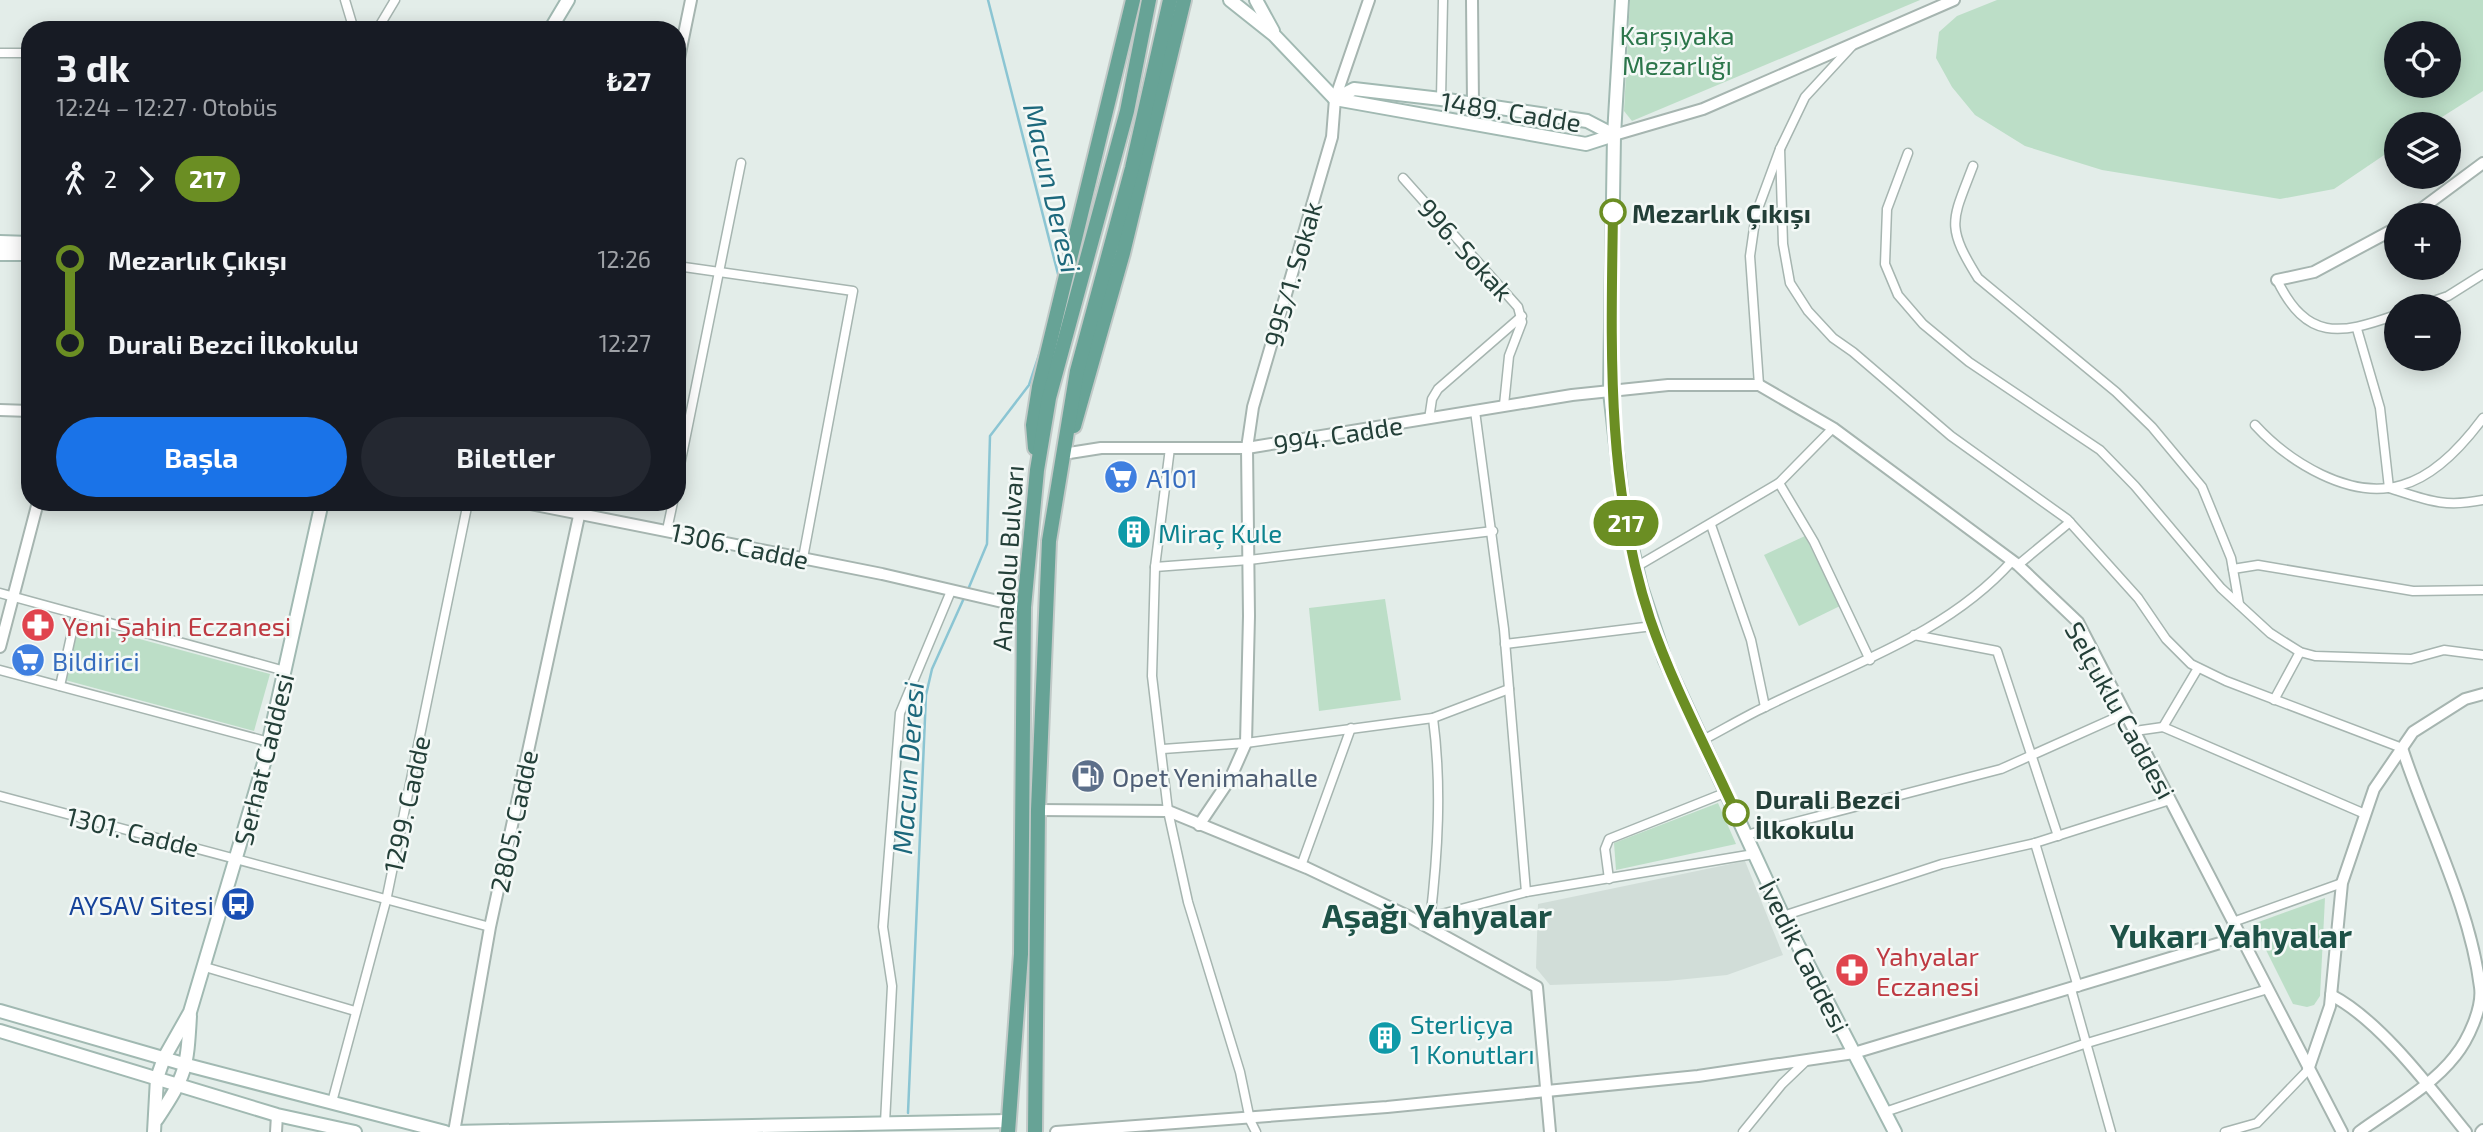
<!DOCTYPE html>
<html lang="tr">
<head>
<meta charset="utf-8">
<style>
  :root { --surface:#171b24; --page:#242831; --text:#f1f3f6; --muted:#9ea1a6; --accent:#1a73e8 }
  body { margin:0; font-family:"Exo 2",sans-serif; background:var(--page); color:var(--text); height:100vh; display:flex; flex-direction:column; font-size:26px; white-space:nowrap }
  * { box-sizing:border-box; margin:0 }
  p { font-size:23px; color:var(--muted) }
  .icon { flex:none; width:38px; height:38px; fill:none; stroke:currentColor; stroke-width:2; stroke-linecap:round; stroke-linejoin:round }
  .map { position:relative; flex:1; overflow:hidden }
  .panel { position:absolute; left:21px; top:21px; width:665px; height:490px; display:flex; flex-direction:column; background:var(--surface); border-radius:28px; box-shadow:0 4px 18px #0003 }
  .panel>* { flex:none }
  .badge { padding:0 14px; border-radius:23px; font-size:24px; line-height:46px }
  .fabs { position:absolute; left:2384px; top:21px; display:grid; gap:14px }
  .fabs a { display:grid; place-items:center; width:77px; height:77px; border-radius:50%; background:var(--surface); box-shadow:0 4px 18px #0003; font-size:35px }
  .map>.badge { position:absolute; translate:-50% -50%; box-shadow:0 0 0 4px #fff }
  .legs { display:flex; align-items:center; gap:10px; height:77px; padding:0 35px; font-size:23px }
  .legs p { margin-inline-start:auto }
  .overview { display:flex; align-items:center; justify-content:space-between; height:119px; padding:0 35px }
  h1 { font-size:38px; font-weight:700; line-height:52px }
  .primary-button { display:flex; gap:14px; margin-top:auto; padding:14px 35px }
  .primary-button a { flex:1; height:80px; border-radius:42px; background:var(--accent); color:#fff; font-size:28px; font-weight:700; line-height:80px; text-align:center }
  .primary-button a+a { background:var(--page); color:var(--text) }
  ul { padding:0 35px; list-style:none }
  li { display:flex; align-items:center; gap:24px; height:84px; font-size:26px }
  li i { display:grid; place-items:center; width:10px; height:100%; margin:0 9px; background:currentColor }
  li i::after { content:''; width:18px; height:18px; margin:-9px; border:5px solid; border-radius:50%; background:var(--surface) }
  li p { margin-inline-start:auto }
  li:first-child i { background:linear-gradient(#0000 50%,currentColor 0) }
  li:last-child i { background:linear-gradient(currentColor 50%,#0000 0) }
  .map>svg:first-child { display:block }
  .built { fill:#d1ddd8 }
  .green { fill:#bcdec7; fill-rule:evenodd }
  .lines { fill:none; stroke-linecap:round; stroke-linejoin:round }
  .stream { stroke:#8bc5d3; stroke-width:2.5 }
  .minor-casing { stroke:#a6b5b0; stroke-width:11 }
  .tertiary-casing { stroke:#a6b5b0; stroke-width:14 }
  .secondary-casing { stroke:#a1b9b2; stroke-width:16 }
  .primary-casing { stroke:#c1c9c7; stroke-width:18 }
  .minor { stroke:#fff; stroke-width:8 }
  .tertiary { stroke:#fff; stroke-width:10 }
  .secondary { stroke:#fff; stroke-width:12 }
  .primary { stroke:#67a396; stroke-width:14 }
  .line-1-casing { stroke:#fff; stroke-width:16 }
  .line-1 { stroke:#6b8e23; stroke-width:10 }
  .stop-1-dot { fill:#fff; stroke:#6b8e23; stroke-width:3.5 }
  .labels { text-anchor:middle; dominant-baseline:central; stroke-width:5; stroke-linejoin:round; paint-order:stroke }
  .park-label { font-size:26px; fill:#2c764b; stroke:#f4f9f7 }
  .street-label { font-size:26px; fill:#233f38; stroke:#f4f9f7 }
  .stop-label { font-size:26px; font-weight:bold; fill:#233f38; stroke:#f4f9f7; text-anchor:start }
  .shop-label { font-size:26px; fill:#366cbe; stroke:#f4f9f7; text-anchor:start }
  .culture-label { font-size:26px; fill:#0d838f; stroke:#f4f9f7; text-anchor:start }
  .health-label { font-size:26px; fill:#be3a42; stroke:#f4f9f7; text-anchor:start }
  .service-label { font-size:26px; fill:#4e5e75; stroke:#f4f9f7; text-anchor:start }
  .transit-label { font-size:26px; fill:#164399; stroke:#f4f9f7; text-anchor:end }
  .water-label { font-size:28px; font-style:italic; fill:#1c687c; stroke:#f4f9f7 }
  .district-label { font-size:33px; font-weight:bold; fill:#1e5247; stroke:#f4f9f7 }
</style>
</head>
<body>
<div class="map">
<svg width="2483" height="1132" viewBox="0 0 2483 1132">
  <rect width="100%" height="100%" fill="#e3ede9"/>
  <path class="built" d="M1745,861L1783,955L1727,975L1667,981L1550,985L1536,968L1538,904Z"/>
  <g class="green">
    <path d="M1630,0H1920L1632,121L1624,111Z"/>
    <path d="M1997,0H2483V91L2431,124H2396V147L2334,189L2280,199L2102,170L2025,146L1975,115L1952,87L1936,58L1939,32L1957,16ZM2448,33V86H2396V33Z"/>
    <path d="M1805,536L1840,606L1799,626L1764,555Z"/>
    <path d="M1385,599L1401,700L1319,711L1309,608Z"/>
    <path d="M80,623L270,674L254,731L65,680Z"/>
    <path d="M1718,803L1736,844L1616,870L1614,843Z"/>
    <path d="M2325,898L2320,996L2314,1005L2307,1007L2293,1004L2253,924Z"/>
  </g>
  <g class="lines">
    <g class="stream">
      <path d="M988,0L1059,278"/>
      <path d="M967,592L987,544L990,436L1029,385L1041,349"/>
      <path d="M908,1113L926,695L932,669L964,598"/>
    </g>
    <g class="minor-casing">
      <g id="minor">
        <path d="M345,0L354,30"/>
        <path d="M377,30L395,0"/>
        <path d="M0,53H30"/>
        <path d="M1441,99L1443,0"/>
        <path d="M1780,149L1783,244L1790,283L1808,311L1833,338L1853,352L1951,436L2067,519L2138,598L2166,639L2191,664L2226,681L2402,748"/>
        <path d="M1908,153L1887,209L1885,264L1898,295L1923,324L1969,362L2100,450L2135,486L2221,588L2270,633L2300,652L2315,656L2411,659L2444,650L2483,655"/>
        <path d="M1973,166C1952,221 1945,225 1978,278L2116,392L2152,427L2202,487L2231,558L2239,604"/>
        <path d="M1403,178L1518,307L1522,322L1509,356L1504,405"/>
        <path d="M677,266L853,291L803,558"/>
        <path d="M2277,280C2307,341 2339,335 2396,315"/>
        <path d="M2419,306L2448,296L2483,274"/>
        <path d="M2357,329L2380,408L2389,488C2427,500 2443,508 2483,500"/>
        <path d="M1759,385L1750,256L1756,214L1780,149L1805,97L1852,46"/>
        <path d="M1475,411L1504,629L1526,892"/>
        <path d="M1429,419L1432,399L1438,389L1522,316"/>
        <path d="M2255,425C2288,461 2350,501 2402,485C2435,476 2463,445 2483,418"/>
        <path d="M1170,448L1155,567L1152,676L1168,811L1188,902L1240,1072L1250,1120L1256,1132"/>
        <path d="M677,480L741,163"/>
        <path d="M1779,483L1814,542L1870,660"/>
        <path d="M1711,525L1751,640L1765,707"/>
        <path d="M667,530L673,502"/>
        <path d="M2018,565L2070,522"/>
        <path d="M1155,567L1249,560L1493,531"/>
        <path d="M1636,567L1779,483L1833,428"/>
        <path d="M2233,569L2258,565L2413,591L2483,590"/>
        <path d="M0,593L285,671"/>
        <path d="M1914,635L1997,651L2058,836"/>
        <path d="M1505,644L1653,626"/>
        <path d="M0,670L269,742"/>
        <path d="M60,686L76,614"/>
        <path d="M2274,700L2300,652"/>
        <path d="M2163,727L2198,668"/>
        <path d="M2135,731L2163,727L2365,814"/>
        <path d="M1703,740C1724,729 1744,717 1765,707C1851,664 1947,634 2012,561"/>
        <path d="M1163,749L1246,743L1433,718L1509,689"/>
        <path d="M0,796L490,927"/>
        <path d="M1746,835L2001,769L2126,713"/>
        <path d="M2035,843L2078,987"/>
        <path d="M1301,866L1351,728"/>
        <path d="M1609,879L1605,849L1609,839L1727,792"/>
        <path d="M1783,916L1942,864L2035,843L2170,800"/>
        <path d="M1430,917L1526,892L1754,854"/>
        <path d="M1430,921C1438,853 1442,786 1433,718"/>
        <path d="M2233,922L2342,883"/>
        <path d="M205,967L355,1011"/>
        <path d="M2071,989L2111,1132"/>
        <path d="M332,1102L386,901L468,502"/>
        <path d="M1885,1112L2084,1044L2268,989"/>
        <path d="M885,1123L892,986L883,927L900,713L951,591"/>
        <path d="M1743,1132L1782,1084L1806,1061"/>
        <path d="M2225,1132L2257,1123L2308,1070"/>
      </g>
    </g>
    <g class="tertiary-casing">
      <g id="tertiary">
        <path d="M1472,0L1473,103"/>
        <path d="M677,68L691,0"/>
        <path d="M1614,135L1703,109L1954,0"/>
        <path d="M2413,215L2483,163"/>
        <path d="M2277,280L2314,272L2396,228"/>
        <path d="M0,410L30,411"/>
        <path d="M1063,454L1101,448H1247L1572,395L1668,385H1759L1833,428L2018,565L2078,622L2342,1132"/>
        <path d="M520,502L882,574L1024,607"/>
        <path d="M0,647L38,502"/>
        <path d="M1038,810L1168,811L1307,868L1406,915L1537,987L1550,1132"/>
        <path d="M1199,825L1230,779L1246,743L1249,616L1247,448L1253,407L1332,137L1335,99L1369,0"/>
        <path d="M2331,995C2380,1020 2431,1089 2466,1132"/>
        <path d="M2308,1070L2330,1006L2342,883L2374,789L2413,732L2465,699L2483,694"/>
        <path d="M276,1132L277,1115"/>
        <path d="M454,1132L490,927L582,502"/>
        <path d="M1056,1132L1387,1107L1698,1076L1854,1053L2240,937"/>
        <path d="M2359,1132C2390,1109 2431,1087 2455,1056C2468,1040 2483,1008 2480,987C2470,906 2427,825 2402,748"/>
        <path d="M2481,1132L2483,1130"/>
      </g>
    </g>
    <g class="secondary-casing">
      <g id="secondary">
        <path d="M1230,0L1274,35L1335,99L1586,144L1614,135"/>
        <path d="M1256,0L1273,31"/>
        <path d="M1622,0L1614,135L1610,392L1624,514L1641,587L1665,660L1783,916L1895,1132"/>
        <path d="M550,30L568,0"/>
        <path d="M1335,99L1354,89L1441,99L1587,121L1614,135"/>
        <path d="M0,242L30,243"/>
        <path d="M0,254H30"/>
        <path d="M0,1011L187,1065L445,1132"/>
        <path d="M0,1031L277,1115L355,1132"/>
        <path d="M157,1119C186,1075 187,1069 190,1016"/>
        <path d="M154,1132L157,1078L164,1058L190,1012L264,763L322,502"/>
        <path d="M453,1132L1008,1121"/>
      </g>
    </g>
    <g class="primary-casing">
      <g id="primary">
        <path d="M1074,426L1123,253L1184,0"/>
        <path d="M1035,448L1033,425L1039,387L1133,0"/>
        <path d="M1008,1132L1021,954L1024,607L1037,470L1049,398L1127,111L1149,0"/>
        <path d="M1035,1132L1038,810L1049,541L1077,371L1132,168L1170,0"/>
      </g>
    </g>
    <use href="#minor" class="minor"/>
    <use href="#tertiary" class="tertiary"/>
    <use href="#secondary" class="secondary"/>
    <use href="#primary" class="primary"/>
  </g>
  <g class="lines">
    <g class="line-1-casing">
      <path id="line-1" d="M1613,212C1611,350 1606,486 1650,619C1673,686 1707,749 1736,813"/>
    </g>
    <use href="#line-1" class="line-1"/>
  </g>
  <defs>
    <g id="supermarket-disc" transform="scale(1.75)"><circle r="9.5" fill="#3f7fe0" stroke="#f4f9f7"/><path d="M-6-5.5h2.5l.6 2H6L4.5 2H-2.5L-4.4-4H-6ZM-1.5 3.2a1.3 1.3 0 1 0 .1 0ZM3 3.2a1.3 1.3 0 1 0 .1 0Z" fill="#fff"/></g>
    <g id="building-disc" transform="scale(1.75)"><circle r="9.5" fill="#0f9aa8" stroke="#f4f9f7"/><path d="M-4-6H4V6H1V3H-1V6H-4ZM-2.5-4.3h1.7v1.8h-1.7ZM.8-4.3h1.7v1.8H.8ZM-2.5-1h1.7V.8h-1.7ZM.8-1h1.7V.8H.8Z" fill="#fff"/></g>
    <g id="pharmacy-disc" transform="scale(1.75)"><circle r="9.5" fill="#e0444e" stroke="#f4f9f7"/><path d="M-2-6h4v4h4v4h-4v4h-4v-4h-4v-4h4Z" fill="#fff"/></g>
    <g id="fuel-disc" transform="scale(1.75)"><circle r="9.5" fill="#5c6f8a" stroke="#f4f9f7"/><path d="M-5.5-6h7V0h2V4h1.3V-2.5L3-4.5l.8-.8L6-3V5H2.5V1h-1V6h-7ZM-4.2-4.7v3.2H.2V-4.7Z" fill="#fff"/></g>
    <g id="bus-disc" transform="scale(1.75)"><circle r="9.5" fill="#1a4fb4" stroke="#f4f9f7"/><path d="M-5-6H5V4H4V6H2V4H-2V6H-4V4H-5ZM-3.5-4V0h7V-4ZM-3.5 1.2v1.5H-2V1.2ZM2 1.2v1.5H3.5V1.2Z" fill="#fff"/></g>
  </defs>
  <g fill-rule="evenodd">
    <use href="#supermarket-disc" x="1121" y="477"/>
    <use href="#building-disc" x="1134" y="532"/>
    <use href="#pharmacy-disc" x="38" y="625"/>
    <use href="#supermarket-disc" x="28" y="660"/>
    <use href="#fuel-disc" x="1088" y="776"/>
    <use href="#bus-disc" x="238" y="904"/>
    <use href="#pharmacy-disc" x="1852" y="970"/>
    <use href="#building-disc" x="1385" y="1038"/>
  </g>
  <g class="stop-1-dot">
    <circle cx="1613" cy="212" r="12"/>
    <circle cx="1736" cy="813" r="12"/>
  </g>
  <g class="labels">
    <g class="park-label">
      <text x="1677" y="34">Karşıyaka<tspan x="1677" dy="30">Mezarlığı</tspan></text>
    </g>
    <g class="street-label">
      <text transform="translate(1511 111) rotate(9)">1489. Cadde</text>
      <text transform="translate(1466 249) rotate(48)">996. Sokak</text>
      <text transform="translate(1292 274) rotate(-74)">995/1. Sokak</text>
      <text transform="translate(1338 434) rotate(-9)">994. Cadde</text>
      <text transform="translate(740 545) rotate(12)">1306. Cadde</text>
      <text transform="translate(1007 558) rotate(-86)">Anadolu Bulvarı</text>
      <text transform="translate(2121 710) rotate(61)">Selçuklu Caddesi</text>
      <text transform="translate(263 759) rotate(-76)">Serhat Caddesi</text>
      <text transform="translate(406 804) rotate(-78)">1299. Cadde</text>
      <text transform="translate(513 821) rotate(-78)">2805. Cadde</text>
      <text transform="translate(133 831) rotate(14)">1301. Cadde</text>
      <text transform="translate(1805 956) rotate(63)">İvedik Caddesi</text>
    </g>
    <g class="stop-label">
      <text x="1632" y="212">Mezarlık Çıkışı</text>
      <text x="1755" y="798">Durali Bezci<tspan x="1755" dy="30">İlkokulu</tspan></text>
    </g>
    <g class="shop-label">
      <text x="1146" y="477">A101</text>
      <text x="52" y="660">Bildirici</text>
    </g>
    <g class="culture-label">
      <text x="1158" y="532">Miraç Kule</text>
      <text x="1410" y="1023">Sterliçya<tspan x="1410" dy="30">1 Konutları</tspan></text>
    </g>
    <g class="health-label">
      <text x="62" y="625">Yeni Şahin Eczanesi</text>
      <text x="1876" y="955">Yahyalar<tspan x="1876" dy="30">Eczanesi</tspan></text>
    </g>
    <g class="service-label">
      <text x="1112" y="776">Opet Yenimahalle</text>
    </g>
    <g class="transit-label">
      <text x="214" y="904">AYSAV Sitesi</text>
    </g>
    <g class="water-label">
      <text transform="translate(1053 188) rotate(77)">Macun Deresi</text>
      <text transform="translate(907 768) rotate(-86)">Macun Deresi</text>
    </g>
    <g class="district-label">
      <text x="1437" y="915">Aşağı Yahyalar</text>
      <text x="2231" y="935">Yukarı Yahyalar</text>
    </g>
  </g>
</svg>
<div class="fabs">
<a><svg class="icon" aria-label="locate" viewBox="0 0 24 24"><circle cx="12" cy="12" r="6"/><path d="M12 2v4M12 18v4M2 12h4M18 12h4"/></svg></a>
<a><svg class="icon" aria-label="layers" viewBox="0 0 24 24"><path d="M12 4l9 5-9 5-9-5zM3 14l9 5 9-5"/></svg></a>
<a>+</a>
<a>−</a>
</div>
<b class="badge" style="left:1626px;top:523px;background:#6b8e23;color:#fff">217</b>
<section class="panel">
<div class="overview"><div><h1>3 dk</h1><p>12:24 – 12:27 · Otobüs</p></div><b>₺27</b></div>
<div class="legs"><svg class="icon" aria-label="walk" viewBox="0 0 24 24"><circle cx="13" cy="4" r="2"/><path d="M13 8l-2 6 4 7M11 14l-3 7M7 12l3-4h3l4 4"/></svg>2<svg class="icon" aria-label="forward" viewBox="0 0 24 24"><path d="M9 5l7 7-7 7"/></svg><b class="badge" style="background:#6b8e23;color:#fff">217</b></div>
<ul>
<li><i style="color:#6b8e23"></i><b>Mezarlık Çıkışı</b><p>12:26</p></li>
<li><i style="color:#6b8e23"></i><b>Durali Bezci İlkokulu</b><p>12:27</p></li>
</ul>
<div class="primary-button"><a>Başla</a><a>Biletler</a></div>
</section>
</div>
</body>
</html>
